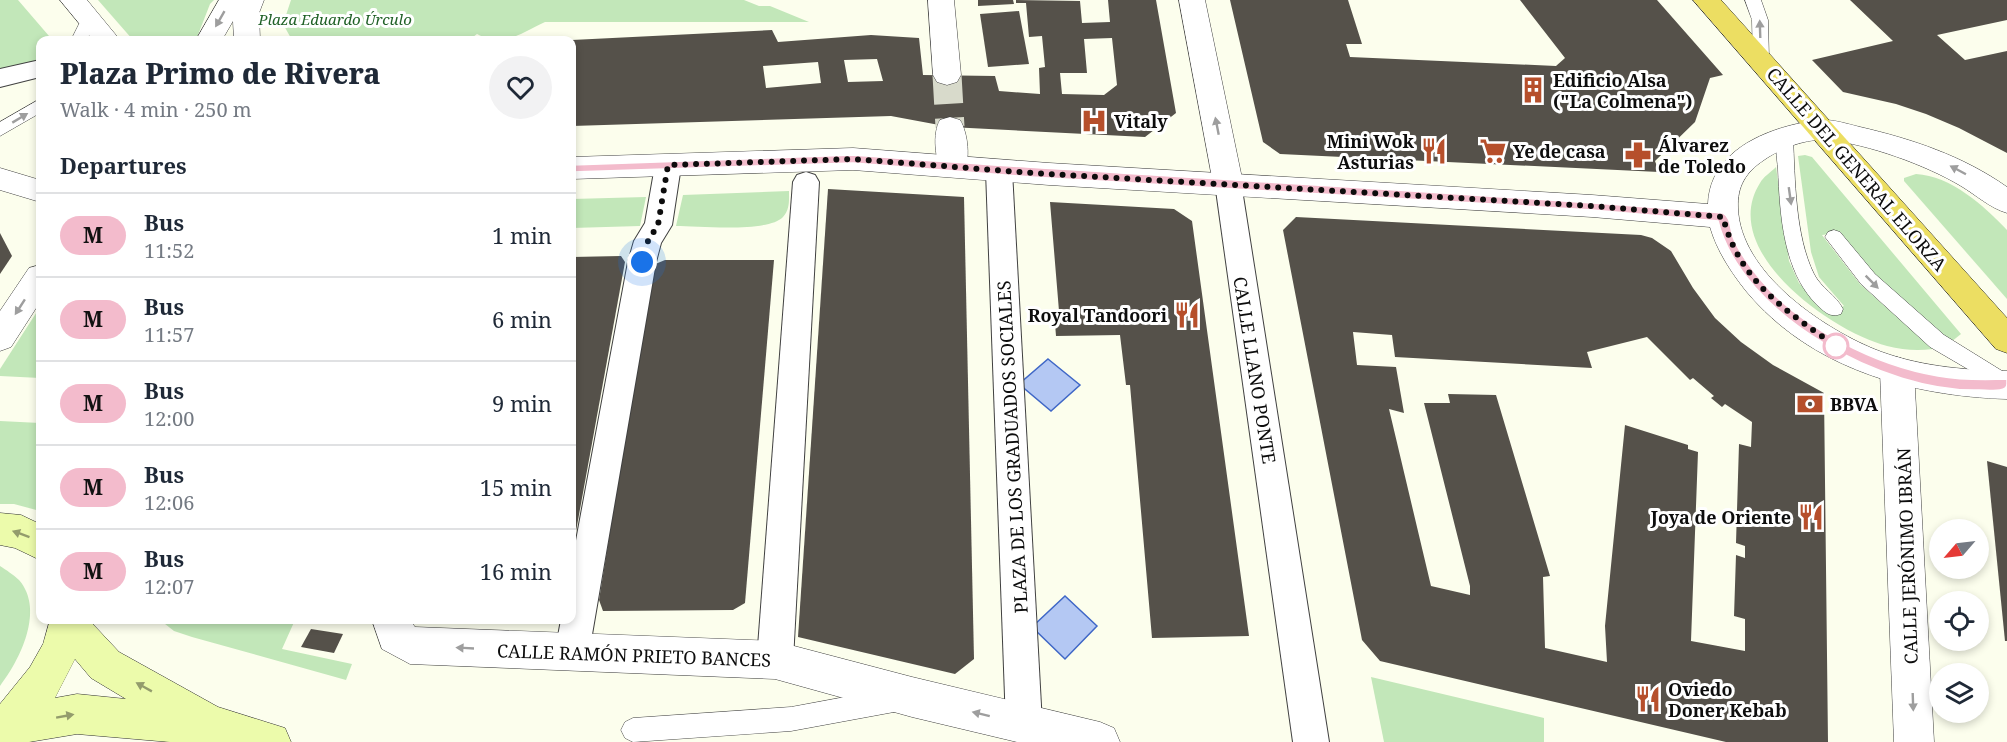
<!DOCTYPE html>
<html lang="en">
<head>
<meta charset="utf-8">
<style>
  :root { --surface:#fff; --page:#f2f2f3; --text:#1f2937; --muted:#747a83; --line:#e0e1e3 }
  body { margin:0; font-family:"Noto Serif",serif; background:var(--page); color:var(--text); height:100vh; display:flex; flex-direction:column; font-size:22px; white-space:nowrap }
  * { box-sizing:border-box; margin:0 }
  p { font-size:20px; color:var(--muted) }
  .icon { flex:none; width:33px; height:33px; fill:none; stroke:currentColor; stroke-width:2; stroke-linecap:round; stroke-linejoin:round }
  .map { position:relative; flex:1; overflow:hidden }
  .drawer { position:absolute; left:36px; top:36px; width:540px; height:588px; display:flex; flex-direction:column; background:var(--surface); border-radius:12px; box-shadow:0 3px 9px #0003 }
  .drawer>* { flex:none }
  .badge { padding:0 12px; border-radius:20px; font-size:21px; line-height:39px }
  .needle { width:39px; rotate:242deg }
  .fabs { position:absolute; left:1929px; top:519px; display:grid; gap:12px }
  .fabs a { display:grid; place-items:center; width:60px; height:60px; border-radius:50%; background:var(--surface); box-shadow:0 3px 9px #0003; font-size:30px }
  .you { position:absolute; width:30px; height:30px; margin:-15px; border:4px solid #fff; border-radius:50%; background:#1a73e8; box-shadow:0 0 0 9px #1a73e833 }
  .map>.badge { position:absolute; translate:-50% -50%; box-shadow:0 0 0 3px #fff }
  h2 { padding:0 24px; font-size:22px; line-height:54px }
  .round { display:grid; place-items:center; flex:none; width:63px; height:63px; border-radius:32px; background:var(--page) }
  .headline { display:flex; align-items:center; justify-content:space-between; height:102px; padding:0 24px }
  h1 { font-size:28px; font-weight:800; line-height:45px }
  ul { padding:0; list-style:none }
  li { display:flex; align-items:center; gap:18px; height:84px; padding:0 24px; border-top:2px solid var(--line) }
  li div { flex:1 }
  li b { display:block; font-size:22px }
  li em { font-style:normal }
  li .badge { min-width:66px; font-weight:700; text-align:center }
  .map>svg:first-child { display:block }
  .green { fill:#c2e7b9 }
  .water { fill:#b4c8f3; stroke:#3f67c7; stroke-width:1.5 }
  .building { fill:#55514a; fill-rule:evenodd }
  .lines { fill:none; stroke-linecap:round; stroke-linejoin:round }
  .minor-tunnel { stroke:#d8dacb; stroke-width:29; stroke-dasharray:29 14; stroke-linecap:butt }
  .service-casing { stroke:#404040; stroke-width:1 }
  .pedestrian-casing { stroke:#404040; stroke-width:2 }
  .minor-casing { stroke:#404040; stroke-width:1 }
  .tertiary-casing { stroke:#404040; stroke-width:1 }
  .secondary-casing { stroke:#2f2f2f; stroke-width:1 }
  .trunk-casing { stroke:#1e1e1e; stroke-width:1 }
  .service { fill:#fff; fill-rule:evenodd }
  .pedestrian { fill:#fff; fill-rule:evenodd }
  .minor { fill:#fff; fill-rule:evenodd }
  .tertiary { fill:#fff; fill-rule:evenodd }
  .secondary { fill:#ecfbab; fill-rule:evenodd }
  .trunk { fill:#ecde62; fill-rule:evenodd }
  .oneway { fill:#9e9e9e }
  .oneway2 { fill:#939c6c }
  .line { fill:#f3bbcc; stroke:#fff; stroke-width:1.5 }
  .walk { stroke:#0d0d0d; stroke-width:6; stroke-dasharray:0 10.8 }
  .stop-dot { fill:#fff; stroke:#f3bbcc; stroke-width:3 }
  .labels { text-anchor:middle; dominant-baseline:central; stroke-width:6; stroke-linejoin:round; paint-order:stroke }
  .far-park-label { font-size:15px; font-style:italic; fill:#206127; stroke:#fff }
  .poi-label { font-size:18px; font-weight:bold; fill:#0d0d0d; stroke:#fff; text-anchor:start }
  .street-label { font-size:18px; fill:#0d0d0d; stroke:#fff }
</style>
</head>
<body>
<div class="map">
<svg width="2007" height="742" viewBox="0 0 2007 742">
  <rect width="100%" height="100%" fill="#fcfeed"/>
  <g class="green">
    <path d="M0,0H18L49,36L52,40H40V60L0,72Z"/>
    <path d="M98,0H214L210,4L196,40H133Z"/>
    <path d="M291,0H744L759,6H770L809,22H545C519,34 504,48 477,34L469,40H292L283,24Z"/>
    <path d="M1805,155L1812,157L1961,334L1951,342L1878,279L1839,233L1822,235L1860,284L1933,349C1917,351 1903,350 1887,346C1832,332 1717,251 1760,183C1763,177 1771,172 1776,167L1789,261L1799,283L1826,311L1844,306L1819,277L1811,252L1798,156Z"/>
    <path d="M1916,174C1951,176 1983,205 2007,230V299L1904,181V178Z"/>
    <path d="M789,191C789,200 790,210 783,217C768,233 699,226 676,226L683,195Z"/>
    <path d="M646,197L640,226L572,228V199Z"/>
    <path d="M40,307V378L0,376V369Z"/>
    <path d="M0,421L40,423V511L14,504H0Z"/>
    <path d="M0,566C6,570 14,575 19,580C45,610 20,660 0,686Z"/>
    <path d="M160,620H295L282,649L352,664L346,680L192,637L174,631Z"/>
    <path d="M1371,677L1544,718V742H1384Z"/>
  </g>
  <g class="water">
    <path d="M1048,359L1080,385L1051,411L1019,384Z"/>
    <path d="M1065,596L1097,626L1065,659L1032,627Z"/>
  </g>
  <g class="building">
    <path d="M978,0H1013L1014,4L978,6Z"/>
    <path d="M1016,0L1080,1L1082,23L1110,22L1108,0H1156L1176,113L1145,137L950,127L891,116L572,126V40L772,30L778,42L871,35L919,38L923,75L995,76L999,91L1040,94L1039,68L1045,67L1042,36L1029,37L1026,3H1016ZM1112,38L1117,85L1104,95L1062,94L1060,73H1087L1084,39ZM877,59L883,81L848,82L844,60ZM818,62L821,83L766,88L763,66Z"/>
    <path d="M1230,0H1348L1362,44H1346L1350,57L1556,66L1565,58L1520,0H1657L1723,75L1710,78L1695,122L1655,161L1659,172L1280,154L1263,142Z"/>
    <path d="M1850,0H2007V20L1937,35L1965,60L2007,51V153L1959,128L1926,114L1896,104L1843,92L1812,60L1893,41Z"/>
    <path d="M1019,11L1029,64L988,67L980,14Z"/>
    <path d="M828,189L964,197L974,659L955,674L798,637Z"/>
    <path d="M1050,202L1174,209L1192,221L1249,636L1152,638L1130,385H1126L1120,335L1056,336L1054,311H1059Z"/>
    <path d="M1296,217L1641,235L1652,238L1671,251L1693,288L1715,318L1741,342L1773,365L1824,393L1828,742H1726L1380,661L1362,640L1283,230ZM1353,332L1392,335L1395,357L1592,368L1587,352L1647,337L1690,380L1693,378L1714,396L1711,398L1722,407L1725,404L1752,422L1751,447L1739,444L1736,543L1745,546V558L1736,555L1734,616L1745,619V651L1691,641L1698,452L1688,449V445L1625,425L1605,626L1607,662L1545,648L1543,577L1550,576L1496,395L1448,394L1450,403H1424L1470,586V595L1431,586L1389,409L1404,413L1396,367L1357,365Z"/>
    <path d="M0,233L12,256L0,274Z"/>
    <path d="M621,256L625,262L572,553V257Z"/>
    <path d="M665,260H774L745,603L733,610L603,611L599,600L653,265Z"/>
    <path d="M1987,461L2007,467V641H2005Z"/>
    <path d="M311,629L343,634L334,653L301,647Z"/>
  </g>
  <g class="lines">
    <path class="minor-tunnel" d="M947,75L950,127"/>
    <g class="service-casing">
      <g id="service">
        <path d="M1745,0H1761L1768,20L1769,60L1767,64H1755L1753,60L1752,20Z"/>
        <path d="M88,15L96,20L87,40H71L83,16Z"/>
        <path d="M40,99V113L0,136V122Z"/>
        <path d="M1785,131L1791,133L1793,137C1795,179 1795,236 1814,274C1821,288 1836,295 1843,309L1841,314C1830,318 1825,312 1817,305C1783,271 1780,215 1778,169C1777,158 1774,142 1779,133Z"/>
        <path d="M1834,230L1840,232L1875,274L1944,335L2007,374V392L1930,347L1861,284L1825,237L1828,232Z"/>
        <path d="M894,688L902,692L906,700L902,708L894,712L791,731L633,742L625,738L621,730L625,722L633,718L791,707Z"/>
      </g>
    </g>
    <g class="pedestrian-casing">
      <g id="pedestrian">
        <path d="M40,60V77L0,87V69Z"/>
        <path d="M668,156L677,159L681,166L672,225L661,243L656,262L589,652L584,664L572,669L560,664L555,652L561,620H572V562L628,262L634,241L645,223L655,166L659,159Z"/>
        <path d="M999,161L1008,164L1012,171L1042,724L1037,737L1024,742L1011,737L1006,724L986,171L990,164Z"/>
        <path d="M806,172L815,175L819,182L793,660L787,672L775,677L763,672L757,660L793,182L797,175Z"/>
        <path d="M1228,173L1237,176L1241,183L1329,742H1293L1215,183L1219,176Z"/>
      </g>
    </g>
    <g class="minor-casing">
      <g id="minor">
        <path d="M60,0H87L120,40H93Z"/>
        <path d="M219,0H264L259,13L260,40H234L233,21L222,40H196Z"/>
        <path d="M928,0H954L961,75L957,82L947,85L937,82L933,75Z"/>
        <path d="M1179,0H1205L1243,183L1238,191L1228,194L1218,191L1213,183Z"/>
        <path d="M950,117L960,120C968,133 971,160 963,174L953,177L943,174C935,161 932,133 940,120Z"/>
        <path d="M0,168L40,180V202L0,190Z"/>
        <path d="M1897,357L1909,361L1914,371L1934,742H1894L1880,371L1885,361Z"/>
        <path d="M372,620H410L415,627L775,641L912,677L1100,722L1114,728L1120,742H1017L912,717L775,679L410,664L382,649Z"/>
      </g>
    </g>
    <g class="tertiary-casing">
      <g id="tertiary">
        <path d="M1819,120C1833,119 1847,124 1860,127C1912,139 1963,156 2007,187V213C1990,208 1976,195 1961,186C1926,165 1868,144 1828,140C1807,138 1781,148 1764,160C1746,172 1737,186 1738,208C1740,272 1821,327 1874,349C1916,366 1962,370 2007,371V399C1910,396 1810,368 1746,291C1731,272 1717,251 1710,227L1592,217L1049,185L853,170L572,179V157L853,148L1049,163L1592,195L1708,204C1710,148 1772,126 1819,120Z"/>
        <path d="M40,265V302L11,347L0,351V311L29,268Z"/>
      </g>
    </g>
    <g class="secondary-casing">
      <g id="secondary">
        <path d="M0,513L21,515L40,524V560L15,548L0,545Z"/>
        <path d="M50,620H89L119,652L218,707L285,728L291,742H170L77,734L29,742H0V704L30,667L43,644ZM75,659L91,678L126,699L77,694L55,698Z"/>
      </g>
    </g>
    <g class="trunk-casing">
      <path id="trunk" d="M1693,0H1721L2007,318V353L1996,349Z"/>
    </g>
    <use href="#service" class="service"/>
    <use href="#pedestrian" class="pedestrian"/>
    <use href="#minor" class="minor"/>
    <use href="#tertiary" class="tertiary"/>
    <use href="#secondary" class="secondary"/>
    <use href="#trunk" class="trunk"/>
  </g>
  <defs><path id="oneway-solid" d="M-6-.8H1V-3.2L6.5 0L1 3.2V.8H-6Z" transform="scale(1.5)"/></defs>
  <g class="oneway">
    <use href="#oneway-solid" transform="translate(220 19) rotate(120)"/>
    <use href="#oneway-solid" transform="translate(1760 29) rotate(-92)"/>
    <use href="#oneway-solid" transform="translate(20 118) rotate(-31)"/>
    <use href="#oneway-solid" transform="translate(1217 126) rotate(-101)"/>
    <use href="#oneway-solid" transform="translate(1958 170) rotate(-152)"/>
    <use href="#oneway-solid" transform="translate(1790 196) rotate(82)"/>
    <use href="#oneway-solid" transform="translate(1872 282) rotate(45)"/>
    <use href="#oneway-solid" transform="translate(20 307) rotate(123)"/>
    <use href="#oneway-solid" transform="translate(465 648) rotate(-177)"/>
    <use href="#oneway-solid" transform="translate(1913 702) rotate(88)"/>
    <use href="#oneway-solid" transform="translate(981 714) rotate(-166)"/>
  </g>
  <g class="oneway2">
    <use href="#oneway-solid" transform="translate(21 534) rotate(-160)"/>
    <use href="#oneway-solid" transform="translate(144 687) rotate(-151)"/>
    <use href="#oneway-solid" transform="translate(65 716) rotate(-10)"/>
  </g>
  <path class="line" d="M853,155C1142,177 1433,189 1723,213C1731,217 1730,229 1733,237C1738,250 1751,268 1760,279C1800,328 1877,366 1938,376C1961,380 1984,380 2007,379V384C2007,393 1989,390 1979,390C1885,393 1742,316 1718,221L1592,210L1032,177L853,163L572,172L566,169L572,165Z"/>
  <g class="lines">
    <path class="walk" d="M642,262L648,241L658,225L668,165L853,159L1032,173L1592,206L1723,217C1739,281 1786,311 1836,346"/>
  </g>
  <defs>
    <g id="building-bare" transform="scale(2.07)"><path d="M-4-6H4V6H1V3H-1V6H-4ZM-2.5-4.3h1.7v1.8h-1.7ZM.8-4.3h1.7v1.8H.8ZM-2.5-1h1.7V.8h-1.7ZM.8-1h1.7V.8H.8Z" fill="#b64f2b" stroke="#fff" stroke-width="2.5" paint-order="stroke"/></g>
    <g id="hospital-bare" transform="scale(2.07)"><path d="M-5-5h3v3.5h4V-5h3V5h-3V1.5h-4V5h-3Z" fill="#b64f2b" stroke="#fff" stroke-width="2.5" paint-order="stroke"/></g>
    <g id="restaurant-bare" transform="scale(2.07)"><path d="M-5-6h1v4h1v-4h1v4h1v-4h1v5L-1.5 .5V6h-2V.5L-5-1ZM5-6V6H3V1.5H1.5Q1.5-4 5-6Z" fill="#b64f2b" stroke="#fff" stroke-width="2.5" paint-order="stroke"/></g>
    <g id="supermarket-bare" transform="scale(2.07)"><path d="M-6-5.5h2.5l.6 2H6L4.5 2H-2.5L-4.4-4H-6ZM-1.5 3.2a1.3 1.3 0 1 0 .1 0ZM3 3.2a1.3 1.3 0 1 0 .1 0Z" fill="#b64f2b" stroke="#fff" stroke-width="2.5" paint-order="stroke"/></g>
    <g id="pharmacy-bare" transform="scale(2.07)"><path d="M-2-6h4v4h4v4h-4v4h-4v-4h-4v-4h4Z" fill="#b64f2b" stroke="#fff" stroke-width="2.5" paint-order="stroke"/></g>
    <g id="bank-bare" transform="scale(2.07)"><path d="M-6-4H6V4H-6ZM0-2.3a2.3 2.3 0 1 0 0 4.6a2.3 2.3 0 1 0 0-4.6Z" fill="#b64f2b" stroke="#fff" stroke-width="2.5" paint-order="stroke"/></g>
  </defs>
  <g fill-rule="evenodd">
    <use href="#building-bare" x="1533" y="90"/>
    <use href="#hospital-bare" x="1094" y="121"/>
    <use href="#restaurant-bare" x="1434" y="151"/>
    <use href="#supermarket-bare" x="1493" y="151"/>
    <use href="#pharmacy-bare" x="1638" y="155"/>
    <use href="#restaurant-bare" x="1187" y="315"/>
    <use href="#bank-bare" x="1810" y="404"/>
    <use href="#restaurant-bare" x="1811" y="517"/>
    <use href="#restaurant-bare" x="1648" y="699"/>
  </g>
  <circle class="stop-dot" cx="1836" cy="346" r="12"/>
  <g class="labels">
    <g class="far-park-label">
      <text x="335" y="19">Plaza Eduardo Úrculo</text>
    </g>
    <g class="poi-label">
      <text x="1553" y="80">Edificio Alsa<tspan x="1553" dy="21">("La Colmena")</tspan></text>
      <text x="1114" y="121">Vitaly</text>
      <text x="1414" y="141" text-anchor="end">Mini Wok<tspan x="1414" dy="21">Asturias</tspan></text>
      <text x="1658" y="145">Álvarez<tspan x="1658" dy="21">de Toledo</tspan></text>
      <text x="1513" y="151">Ye de casa</text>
      <text x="1167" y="315" text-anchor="end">Royal Tandoori</text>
      <text x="1830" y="404">BBVA</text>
      <text x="1791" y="517" text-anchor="end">Joya de Oriente</text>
      <text x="1668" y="689">Oviedo<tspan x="1668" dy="21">Doner Kebab</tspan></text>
    </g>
    <g class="street-label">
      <text transform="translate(1857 169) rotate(49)">CALLE DEL GENERAL ELORZA</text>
      <text transform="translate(1255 370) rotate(81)">CALLE LLANO PONTE</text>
      <text transform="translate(1012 447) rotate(-93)">PLAZA DE LOS GRADUADOS SOCIALES</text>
      <text transform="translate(1907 556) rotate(-92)">CALLE JERÓNIMO IBRÁN</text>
      <text transform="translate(634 655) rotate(2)">CALLE RAMÓN PRIETO BANCES</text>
    </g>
  </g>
</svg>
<div class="fabs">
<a><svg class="needle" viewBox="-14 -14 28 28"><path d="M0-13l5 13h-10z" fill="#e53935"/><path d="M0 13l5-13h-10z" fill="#747a83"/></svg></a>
<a><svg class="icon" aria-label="locate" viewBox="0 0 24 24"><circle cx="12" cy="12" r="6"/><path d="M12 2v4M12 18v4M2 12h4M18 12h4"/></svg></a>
<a><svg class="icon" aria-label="layers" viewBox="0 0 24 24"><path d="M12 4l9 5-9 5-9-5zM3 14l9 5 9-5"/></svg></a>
</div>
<div class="you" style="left:642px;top:262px"></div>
<section class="drawer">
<div class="headline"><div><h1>Plaza Primo de Rivera</h1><p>Walk · 4 min · 250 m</p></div><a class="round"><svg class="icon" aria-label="heart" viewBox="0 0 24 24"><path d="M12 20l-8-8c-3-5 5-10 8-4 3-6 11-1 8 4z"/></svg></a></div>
<h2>Departures</h2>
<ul>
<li><span class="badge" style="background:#f3bbcc;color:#111">M</span><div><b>Bus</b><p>11:52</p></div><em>1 min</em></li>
<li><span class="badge" style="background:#f3bbcc;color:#111">M</span><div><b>Bus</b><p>11:57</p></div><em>6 min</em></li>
<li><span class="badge" style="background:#f3bbcc;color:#111">M</span><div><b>Bus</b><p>12:00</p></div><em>9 min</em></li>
<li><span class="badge" style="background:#f3bbcc;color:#111">M</span><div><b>Bus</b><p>12:06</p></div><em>15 min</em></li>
<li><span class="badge" style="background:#f3bbcc;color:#111">M</span><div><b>Bus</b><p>12:07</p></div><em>16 min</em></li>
</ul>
</section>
</div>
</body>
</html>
